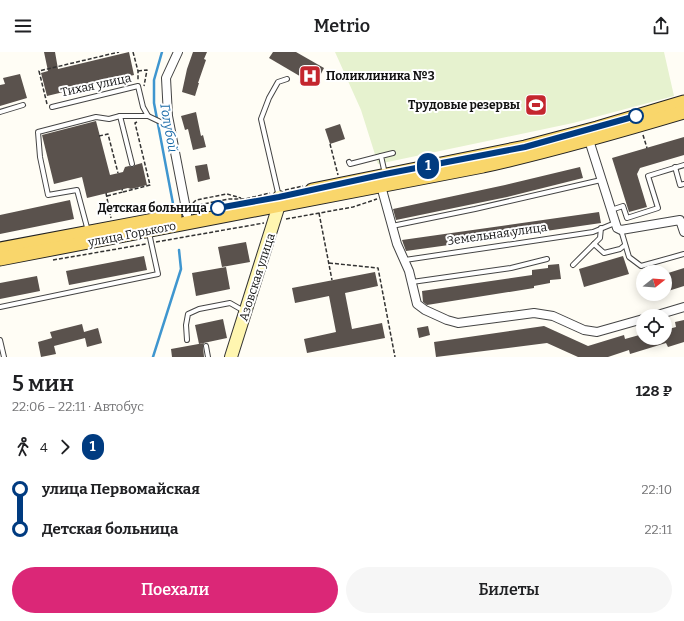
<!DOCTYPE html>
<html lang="ru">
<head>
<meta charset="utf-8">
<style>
  :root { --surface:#fff; --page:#f6f6f6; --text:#202124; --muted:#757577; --accent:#db2777 }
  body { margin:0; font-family:Bitter,serif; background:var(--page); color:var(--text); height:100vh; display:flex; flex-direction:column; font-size:15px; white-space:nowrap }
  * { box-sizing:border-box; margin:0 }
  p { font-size:13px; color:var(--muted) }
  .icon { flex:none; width:22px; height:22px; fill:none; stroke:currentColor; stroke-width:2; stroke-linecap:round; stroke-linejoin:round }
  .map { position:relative; height:305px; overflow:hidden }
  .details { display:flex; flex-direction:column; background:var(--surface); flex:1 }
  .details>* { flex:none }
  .badge { padding:0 8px; border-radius:13px; font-size:14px; line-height:26px }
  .needle { width:26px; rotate:73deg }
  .tools { position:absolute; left:636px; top:213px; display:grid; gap:8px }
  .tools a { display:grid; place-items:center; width:36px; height:36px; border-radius:50%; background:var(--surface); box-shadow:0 2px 10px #0003; font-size:20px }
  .map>.badge { position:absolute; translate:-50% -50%; box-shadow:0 0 0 2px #fff }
  .legs { display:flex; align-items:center; gap:6px; height:44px; padding:0 12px; font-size:13px }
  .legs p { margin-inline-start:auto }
  .summary { display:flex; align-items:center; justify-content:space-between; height:68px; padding:0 12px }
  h1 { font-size:22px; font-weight:600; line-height:30px }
  .primary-button { display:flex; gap:8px; margin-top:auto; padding:8px 12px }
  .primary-button a { flex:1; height:46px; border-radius:24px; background:var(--accent); color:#fff; font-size:16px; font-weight:600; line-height:46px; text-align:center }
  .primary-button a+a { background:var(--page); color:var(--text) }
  ul { padding:0 12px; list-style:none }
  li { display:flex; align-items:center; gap:14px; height:40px; font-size:15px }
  li i { display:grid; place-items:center; width:6px; height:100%; margin:0 5px; background:currentColor }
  li i::after { content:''; width:10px; height:10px; margin:-5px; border:3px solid; border-radius:50%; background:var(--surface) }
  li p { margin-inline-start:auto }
  li:first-child i { background:linear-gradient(#0000 50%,currentColor 0) }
  li:last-child i { background:linear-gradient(currentColor 50%,#0000 0) }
  header { display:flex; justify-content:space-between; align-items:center; height:52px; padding:0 12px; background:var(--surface); font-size:18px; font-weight:600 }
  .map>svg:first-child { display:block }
  .pitch { fill:#e6f2cf }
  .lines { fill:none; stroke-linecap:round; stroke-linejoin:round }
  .stream { stroke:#3f96cf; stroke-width:2.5 }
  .building { fill:#5a524d }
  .lane-casing { stroke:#444; stroke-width:6 }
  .street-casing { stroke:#444; stroke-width:10 }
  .secondary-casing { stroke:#333; stroke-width:14 }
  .primary-casing { stroke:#222; stroke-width:15 }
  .path { stroke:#333; stroke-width:1.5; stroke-dasharray:4 2; stroke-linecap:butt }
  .lane { stroke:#fff; stroke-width:4 }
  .street { stroke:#fff; stroke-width:8 }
  .secondary { stroke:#fff6b0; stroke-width:12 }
  .primary { stroke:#f9d66b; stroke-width:13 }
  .line-1-casing { stroke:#fff; stroke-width:9 }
  .line-1 { stroke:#003b80; stroke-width:6 }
  .stop-1-dot { fill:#fff; stroke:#003b80; stroke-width:2 }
  .labels { text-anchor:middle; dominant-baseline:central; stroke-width:4; stroke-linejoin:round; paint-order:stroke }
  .poi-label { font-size:12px; font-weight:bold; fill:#111; stroke:#fff; text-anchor:start }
  .street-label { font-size:12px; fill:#111; stroke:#fff }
  .stop-label { font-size:12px; font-weight:bold; fill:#111; stroke:#fff; text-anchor:end }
  .water-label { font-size:13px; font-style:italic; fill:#1768a6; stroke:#fff }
</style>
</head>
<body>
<header><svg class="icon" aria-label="menu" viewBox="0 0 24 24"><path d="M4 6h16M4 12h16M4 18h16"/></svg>Metrio<svg class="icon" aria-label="share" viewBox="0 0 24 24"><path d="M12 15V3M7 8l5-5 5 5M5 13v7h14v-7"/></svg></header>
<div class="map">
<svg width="684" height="305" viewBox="0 0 684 305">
  <rect width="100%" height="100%" fill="#fffdf5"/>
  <path class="pitch" d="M335,0H664L674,44L573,71L378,112L361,58Z"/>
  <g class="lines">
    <g class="stream">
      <path d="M162,0L154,28V51L174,157"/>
      <path d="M153,305L181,217L179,198"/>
    </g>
  </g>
  <g class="building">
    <path d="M44,0H55L58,17L129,0L134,23L47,44L41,21L48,19Z"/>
    <path d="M193,0H207L204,7L206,8L198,31H199L195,44L182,40L187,17Z"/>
    <path d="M273,0H296L324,16L315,33L269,6Z"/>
    <path d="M20,22L27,46L0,54V33L5,32L3,26Z"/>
    <path d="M196,60L201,84L203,83L206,95L193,98L188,77L185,78L181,64Z"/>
    <path d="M96,69L110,123L123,120L125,115L129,114L133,115L135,113L142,111L147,133L131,137L128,136L87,146L82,125L54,132L42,83Z"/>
    <path d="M340,72L345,87L330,92L325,77Z"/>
    <path d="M684,85V103L640,116L637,122L647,155L629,160L612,106Z"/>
    <path d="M207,112L210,127L198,130L195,114Z"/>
    <path d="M580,115L583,126L507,145L396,168L393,157L505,133Z"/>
    <path d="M70,148L74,167L0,182V163Z"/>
    <path d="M599,160L601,171L456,192L406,199L402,188Z"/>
    <path d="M246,190L250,210L222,215L218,195Z"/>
    <path d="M144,204L147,218L69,233L66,219Z"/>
    <path d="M623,204L629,222L584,235L579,217Z"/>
    <path d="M559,212L561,227L550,228V231L534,234V236L427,253L423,250L422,239L532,223V218L548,216V213Z"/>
    <path d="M226,215L230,237L196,244L192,221Z"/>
    <path d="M684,216V234L665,240V222Z"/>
    <path d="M375,220L378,234L345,241L352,277L382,271L385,286L307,301L304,287L336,280L329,244L295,251L292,236Z"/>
    <path d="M37,224L40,239L0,247V231Z"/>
    <path d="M223,267L227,286L199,292L195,273Z"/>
    <path d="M684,268V290L668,295L666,291L630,302L629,298L608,305H578L547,291L436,305L434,290L544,274L588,294L624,283L625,287L643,282V286H665V278L676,275L675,270Z"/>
    <path d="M82,272L84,280L98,276L102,291L87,295L85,286L54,294L56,302L41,305L38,290L52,286L50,280Z"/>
    <path d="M428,274L430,283L419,286L417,276Z"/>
    <path d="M204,291L203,294L204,305H172L171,297Z"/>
  </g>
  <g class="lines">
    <g class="lane-casing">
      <g id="lane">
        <path d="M52,55L138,34L143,55L148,64L169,74"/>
        <path d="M0,60L23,53"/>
        <path d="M120,64L132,112"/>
        <path d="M349,110L350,112L381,104"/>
        <path d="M675,115L680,133L684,132"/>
        <path d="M385,122L381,104L393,101"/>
        <path d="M279,145L261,67L269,46L278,30L287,27"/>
        <path d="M611,158L623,154L627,166L658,156L648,124L684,113"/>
        <path d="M392,174L475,157L601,128"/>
        <path d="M621,178L629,205L641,214L684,202"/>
        <path d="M88,179L77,138L48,143L40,105L38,80L96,65L109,67L120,64H148"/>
        <path d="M594,192L604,201L620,197L625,193"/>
        <path d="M405,208L593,180L615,171"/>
        <path d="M573,213L600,186L601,176"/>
        <path d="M412,230L511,216L547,207"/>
        <path d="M0,255L158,222L149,181"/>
        <path d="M0,288L4,305"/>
        <path d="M187,288L186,273L188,262L199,257L230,251L244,259"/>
        <path d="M206,294L208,305"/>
      </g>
    </g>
    <g class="street-casing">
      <g id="street">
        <path d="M178,0L166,26L168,64L187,162"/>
        <path d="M588,85L617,176L621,178L680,168L684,180"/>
        <path d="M381,134L397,192L409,219L417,252L425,258L447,268L458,271L534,261L553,264L584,278L597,280L643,267"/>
        <path d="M654,264L684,255"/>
      </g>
    </g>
    <g class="secondary-casing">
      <path id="secondary" d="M231,305L279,153V145"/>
    </g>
    <g class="primary-casing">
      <g id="primary">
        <path d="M312,138L525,95L597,76L684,50"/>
        <path d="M0,197L175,164"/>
        <path d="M0,207L483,114C551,99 617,80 684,60"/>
      </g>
    </g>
    <g class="path">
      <path d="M133,0L138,19V28"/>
      <path d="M138,19L147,18L144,34"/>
      <path d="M47,52L39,19L119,0"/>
      <path d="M643,83L647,96"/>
      <path d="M99,84L108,82L118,121"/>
      <path d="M330,92L338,123"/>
      <path d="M285,138L303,134"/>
      <path d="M123,140L150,133L135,71L137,70"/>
      <path d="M106,141L111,166"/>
      <path d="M107,144L123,140L122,137"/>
      <path d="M193,151L196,148L227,142L241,146"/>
      <path d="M193,154L229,147H245L270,141"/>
      <path d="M319,161L332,228"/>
      <path d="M286,167L353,155L377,147"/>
      <path d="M156,190L264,171"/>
      <path d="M53,208L146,192"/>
      <path d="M329,211L378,216L395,305"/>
    </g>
    <use href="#lane" class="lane"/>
    <use href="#street" class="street"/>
    <use href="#secondary" class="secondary"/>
    <use href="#primary" class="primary"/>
  </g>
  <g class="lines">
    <g class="line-1-casing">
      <path id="line-1" d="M218,156L279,145L385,122L525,95L636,64"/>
    </g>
    <use href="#line-1" class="line-1"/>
  </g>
  <defs>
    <g id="hospital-square" transform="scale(1.15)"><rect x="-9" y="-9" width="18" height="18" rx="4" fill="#c4262e" stroke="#fff"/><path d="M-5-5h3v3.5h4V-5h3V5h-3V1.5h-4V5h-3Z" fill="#fff"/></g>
    <g id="stadium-square" transform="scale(1.15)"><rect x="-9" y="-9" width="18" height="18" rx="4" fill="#c4262e" stroke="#fff"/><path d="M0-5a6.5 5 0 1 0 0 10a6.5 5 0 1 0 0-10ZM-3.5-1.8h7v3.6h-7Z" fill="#fff"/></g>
  </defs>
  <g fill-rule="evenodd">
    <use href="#hospital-square" x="310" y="24"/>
    <use href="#stadium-square" x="536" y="53"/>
  </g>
  <g class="stop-1-dot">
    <circle cx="636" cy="64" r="7"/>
    <circle cx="218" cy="156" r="7"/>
  </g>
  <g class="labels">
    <g class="poi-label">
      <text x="326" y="24">Поликлиника №3</text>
      <text x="520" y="53" text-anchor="end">Трудовые резервы</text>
    </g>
    <g class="street-label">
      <text transform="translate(96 33) rotate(-12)">Тихая улица</text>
      <text transform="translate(132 182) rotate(-11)">улица Горького</text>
      <text transform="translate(497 182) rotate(-8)">Земельная улица</text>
      <text transform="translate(257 225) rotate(-72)">Азовская улица</text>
    </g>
    <g class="stop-label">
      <text x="207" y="156">Детская больница</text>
    </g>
    <g class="water-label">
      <text transform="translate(169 76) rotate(80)">Голубой</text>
    </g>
  </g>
</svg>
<div class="tools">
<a><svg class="needle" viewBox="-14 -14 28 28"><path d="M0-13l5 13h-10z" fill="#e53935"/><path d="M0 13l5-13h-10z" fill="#757577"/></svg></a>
<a><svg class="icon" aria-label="locate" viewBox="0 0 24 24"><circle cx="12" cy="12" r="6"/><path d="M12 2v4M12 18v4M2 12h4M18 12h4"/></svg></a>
</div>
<b class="badge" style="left:428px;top:114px;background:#003b80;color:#fff">1</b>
</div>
<section class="details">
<div class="summary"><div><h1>5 мин</h1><p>22:06 – 22:11 · Автобус</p></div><b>128 ₽</b></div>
<div class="legs"><svg class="icon" aria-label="walk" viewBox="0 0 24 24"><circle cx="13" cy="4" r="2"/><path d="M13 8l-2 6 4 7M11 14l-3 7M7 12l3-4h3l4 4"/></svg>4<svg class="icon" aria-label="forward" viewBox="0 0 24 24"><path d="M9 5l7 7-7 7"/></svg><b class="badge" style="background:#003b80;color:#fff">1</b></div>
<ul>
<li><i style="color:#003b80"></i><b>улица Первомайская</b><p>22:10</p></li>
<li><i style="color:#003b80"></i><b>Детская больница</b><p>22:11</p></li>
</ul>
<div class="primary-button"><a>Поехали</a><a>Билеты</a></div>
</section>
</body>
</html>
